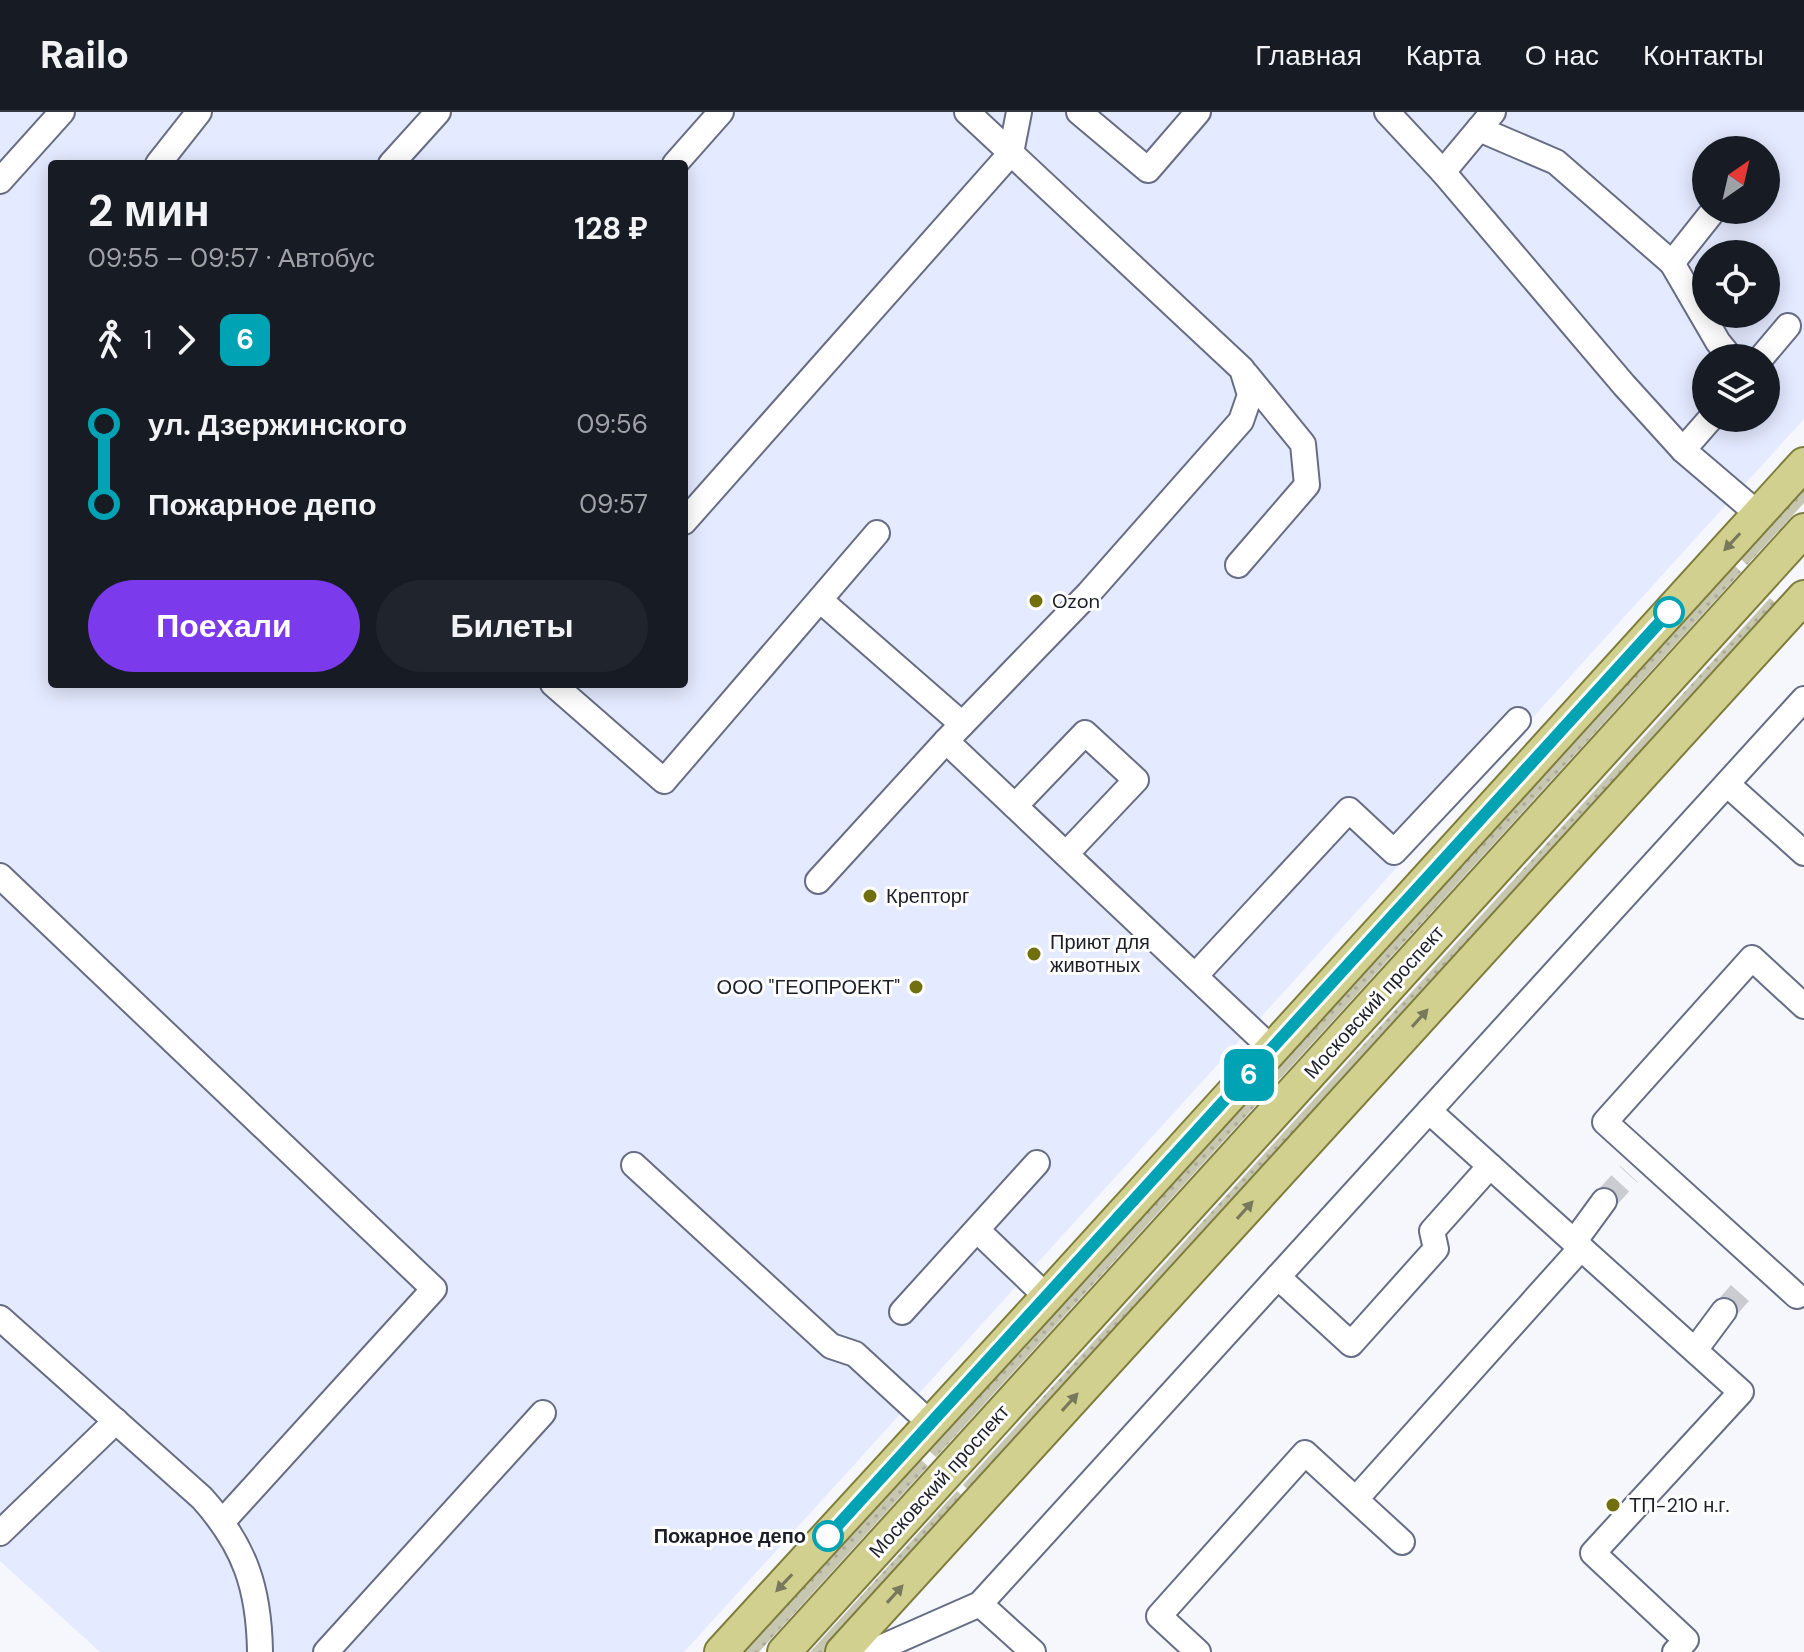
<!DOCTYPE html>
<html lang="ru">
<head>
<meta charset="utf-8">
<style>
  :root { --surface:#171b24; --page:#20242c; --text:#f1f3f6; --muted:#9ea1a6; --line:#363941; --accent:#7c3aed }
  body { margin:0; font-family:"DM Sans",sans-serif; background:var(--page); color:var(--text); height:100vh; display:flex; flex-direction:column; font-size:30px; white-space:nowrap }
  * { box-sizing:border-box; margin:0 }
  p { font-size:26px; color:var(--muted) }
  .icon { flex:none; width:44px; height:44px; fill:none; stroke:currentColor; stroke-width:2; stroke-linecap:round; stroke-linejoin:round }
  .map { position:relative; flex:1; overflow:hidden }
  .drawer { position:absolute; left:48px; top:48px; width:640px; height:528px; display:flex; flex-direction:column; background:var(--surface); border-radius:8px; box-shadow:0 4px 20px #0003 }
  .drawer>* { flex:none }
  .badge { padding:0 16px; border-radius:12px; font-size:28px; line-height:52px }
  .needle { width:52px; rotate:34deg }
  .controls { position:absolute; left:1692px; top:24px; display:grid; gap:16px }
  .controls a { display:grid; place-items:center; width:88px; height:88px; border-radius:50%; background:var(--surface); box-shadow:0 4px 20px #0003; font-size:40px }
  .map>.badge { position:absolute; translate:-50% -50%; box-shadow:0 0 0 4px #fff }
  .legs { display:flex; align-items:center; gap:12px; height:88px; padding:0 40px; font-size:26px }
  .legs p { margin-inline-start:auto }
  .overview { display:flex; align-items:center; justify-content:space-between; height:136px; padding:0 40px }
  h1 { font-size:44px; font-weight:700; line-height:60px }
  .action { display:flex; gap:16px; margin-top:auto; padding:16px 40px }
  .action a { flex:1; height:92px; border-radius:48px; background:var(--accent); color:#fff; font-size:32px; font-weight:700; line-height:92px; text-align:center }
  .action a+a { background:var(--page); color:var(--text) }
  ul { padding:0 40px; list-style:none }
  li { display:flex; align-items:center; gap:28px; height:80px; font-size:30px }
  li i { display:grid; place-items:center; width:12px; height:100%; margin:0 10px; background:currentColor }
  li i::after { content:''; width:20px; height:20px; margin:-10px; border:6px solid; border-radius:50%; background:var(--surface) }
  li p { margin-inline-start:auto }
  li:first-child i { background:linear-gradient(#0000 50%,currentColor 0) }
  li:last-child i { background:linear-gradient(currentColor 50%,#0000 0) }
  header { display:flex; align-items:center; gap:48px; box-sizing:border-box; height:112px; padding:0 40px; background:var(--surface); border-bottom:2px solid var(--line) }
  header strong { font-size:38px }
  nav { display:flex; gap:44px; margin-inline-start:auto; font-size:28px }
  .map>svg:first-child { display:block }
  .built { fill:#e4eaff; fill-rule:evenodd }
  .grass { fill:url(#grass-dots) }
  .lines { fill:none; stroke-linecap:round; stroke-linejoin:round }
  .minor-tunnel { stroke:#caccd2; stroke-width:24; stroke-dasharray:24 12; stroke-linecap:butt }
  .minor-casing { stroke:#666d84; stroke-width:28 }
  .major-casing { stroke:#7f7d3b; stroke-width:36 }
  .minor { stroke:#fff; stroke-width:24 }
  .major { stroke:#d2d08f; stroke-width:32 }
  .oneway { fill:#77785c }
  .line-1-casing { stroke:#fff; stroke-width:18 }
  .line-1 { stroke:#00a3b4; stroke-width:12 }
  .poi-dot { fill:#726f0f; stroke:#fff; stroke-width:3 }
  .stop-1-dot { fill:#fff; stroke:#00a3b4; stroke-width:4 }
  .labels { text-anchor:middle; dominant-baseline:central; stroke-width:6; stroke-linejoin:round; paint-order:stroke }
  .poi-label { font-size:20px; fill:#1c1f28; stroke:#fff; text-anchor:start }
  .street-label { font-size:20px; fill:#1c1f28; stroke:#fff }
  .stop-label { font-size:20px; font-weight:bold; fill:#1c1f28; stroke:#fff; text-anchor:end }
</style>
</head>
<body>
<header>
<strong>Railo</strong>
<nav><a>Главная</a><a>Карта</a><a>О нас</a><a>Контакты</a></nav>
</header>
<div class="map">
<svg width="1804" height="1540" viewBox="0 0 1804 1540">
  <defs>
    <pattern id="grass-dots" width="8" height="8" patternUnits="userSpaceOnUse" patternTransform="scale(2)"><rect width="8" height="8" fill="#c6c6b1"/><path d="M2 2h.1M6 6h.1" fill="none" stroke="#aaaa98" stroke-width="1.8" stroke-linecap="round"/></pattern>
  </defs>
  <rect width="100%" height="100%" fill="#f5f7fc"/>
  <path class="built" d="M0,0H1804V307L684,1540H100L0,1449ZM1706,38H1766V98H1706ZM52,52H684V572H52ZM1706,142H1766V202H1706ZM1706,246H1766V306H1706Z"/>
  <g class="grass">
    <path d="M1804,376V391L1747,453L1740,446Z"/>
    <path d="M1734,453L1741,460L936,1345L928,1338Z"/>
    <path d="M1770,486L1778,493L971,1380L963,1373Z"/>
    <path d="M920,1347L928,1354L759,1540H744Z"/>
    <path d="M957,1379L966,1387L826,1540H810Z"/>
  </g>
  <g class="lines">
    <g class="minor-tunnel">
      <path d="M1604,1089L1629,1062"/>
      <path d="M1724,1199L1748,1172"/>
    </g>
    <g class="minor-casing">
      <g id="minor">
        <path d="M1079,0L1148,58L1198,0"/>
        <path d="M1387,0L1443,60L1624,273L1683,338L1758,402"/>
        <path d="M1479,17L1556,50L1672,151L1714,98"/>
        <path d="M158,52L199,0"/>
        <path d="M391,52L438,0"/>
        <path d="M675,52L721,0"/>
        <path d="M1443,60L1493,0"/>
        <path d="M0,69L62,0"/>
        <path d="M1672,151L1718,230L1731,246"/>
        <path d="M1761,246L1788,214"/>
        <path d="M1683,338L1711,306"/>
        <path d="M684,410L1011,41L1019,0"/>
        <path d="M1238,453L1307,373L1303,332L1246,262"/>
        <path d="M820,488L962,612"/>
        <path d="M553,572L664,669L877,421"/>
        <path d="M946,629L1272,937"/>
        <path d="M1727,672L1804,741"/>
        <path d="M1015,694L1085,621L1136,668L1066,742"/>
        <path d="M0,764L434,1177L223,1409"/>
        <path d="M818,769L946,629L1089,481L1241,309L1250,283L1242,257L967,0"/>
        <path d="M1195,864L1349,698L1394,740L1518,608"/>
        <path d="M1429,999L1741,1280L1593,1441L1686,1528L1675,1540"/>
        <path d="M634,1053L831,1234L855,1242L931,1312"/>
        <path d="M977,1118L1047,1185"/>
        <path d="M1574,1130L1604,1089"/>
        <path d="M1278,1165L1351,1232L1436,1137L1432,1119L1490,1054"/>
        <path d="M1797,1184L1605,1010L1752,846L1804,894"/>
        <path d="M902,1200L1037,1051"/>
        <path d="M0,1206L202,1386C245,1434 259,1476 260,1540"/>
        <path d="M1695,1238L1724,1199"/>
        <path d="M1356,1387L1581,1136"/>
        <path d="M0,1421L116,1309"/>
        <path d="M980,1492L1033,1540"/>
        <path d="M326,1540L543,1301"/>
        <path d="M871,1540L980,1492L1804,587"/>
        <path d="M1198,1540L1159,1504L1305,1341L1402,1430"/>
      </g>
    </g>
    <g class="major-casing">
      <g id="major">
        <path d="M721,1540L1047,1185L1804,352"/>
        <path d="M784,1540L1804,418"/>
        <path d="M842,1540L1804,485"/>
      </g>
    </g>
    <use href="#minor" class="minor"/>
    <use href="#major" class="major"/>
  </g>
  <defs><path id="oneway-solid" d="M-6-.8H1V-3.2L6.5 0L1 3.2V.8H-6Z" transform="scale(2)"/></defs>
  <g class="oneway">
    <use href="#oneway-solid" transform="translate(1732 430) rotate(133)"/>
    <use href="#oneway-solid" transform="translate(1420 906) rotate(-48)"/>
    <use href="#oneway-solid" transform="translate(1245 1098) rotate(-48)"/>
    <use href="#oneway-solid" transform="translate(1070 1290) rotate(-48)"/>
    <use href="#oneway-solid" transform="translate(784 1471) rotate(133)"/>
    <use href="#oneway-solid" transform="translate(895 1482) rotate(-48)"/>
  </g>
  <g class="lines">
    <g class="line-1-casing">
      <path id="line-1" d="M828,1424L1669,500"/>
    </g>
    <use href="#line-1" class="line-1"/>
  </g>
  <g class="poi-dot">
    <circle cx="1036" cy="489" r="8"/>
    <circle cx="870" cy="784" r="8"/>
    <circle cx="1034" cy="842" r="8"/>
    <circle cx="916" cy="875" r="8"/>
    <circle cx="1613" cy="1393" r="8"/>
  </g>
  <g class="stop-1-dot">
    <circle cx="1669" cy="500" r="14"/>
    <circle cx="828" cy="1424" r="14"/>
  </g>
  <g class="labels">
    <g class="poi-label">
      <text x="1052" y="489">Ozon</text>
      <text x="886" y="784">Крепторг</text>
      <text x="1050" y="830">Приют для<tspan x="1050" dy="23">животных</tspan></text>
      <text x="900" y="875" text-anchor="end">ООО "ГЕОПРОЕКТ"</text>
      <text x="1629" y="1393">ТП-210 н.г.</text>
    </g>
    <g class="street-label">
      <text transform="translate(1374 890) rotate(-48)">Московский проспект</text>
      <text transform="translate(939 1369) rotate(-48)">Московский проспект</text>
    </g>
    <g class="stop-label">
      <text x="806" y="1424">Пожарное депо</text>
    </g>
  </g>
</svg>
<div class="controls">
<a><svg class="needle" viewBox="-14 -14 28 28"><path d="M0-13l5 13h-10z" fill="#e53935"/><path d="M0 13l5-13h-10z" fill="#9ea1a6"/></svg></a>
<a><svg class="icon" aria-label="locate" viewBox="0 0 24 24"><circle cx="12" cy="12" r="6"/><path d="M12 2v4M12 18v4M2 12h4M18 12h4"/></svg></a>
<a><svg class="icon" aria-label="layers" viewBox="0 0 24 24"><path d="M12 4l9 5-9 5-9-5zM3 14l9 5 9-5"/></svg></a>
</div>
<b class="badge" style="left:1249px;top:963px;background:#00a3b4;color:#fff">6</b>
<section class="drawer">
<div class="overview"><div><h1>2 мин</h1><p>09:55 – 09:57 · Автобус</p></div><b>128 ₽</b></div>
<div class="legs"><svg class="icon" aria-label="walk" viewBox="0 0 24 24"><circle cx="13" cy="4" r="2"/><path d="M13 8l-2 6 4 7M11 14l-3 7M7 12l3-4h3l4 4"/></svg>1<svg class="icon" aria-label="forward" viewBox="0 0 24 24"><path d="M9 5l7 7-7 7"/></svg><b class="badge" style="background:#00a3b4;color:#fff">6</b></div>
<ul>
<li><i style="color:#00a3b4"></i><b>ул. Дзержинского</b><p>09:56</p></li>
<li><i style="color:#00a3b4"></i><b>Пожарное депо</b><p>09:57</p></li>
</ul>
<div class="action"><a>Поехали</a><a>Билеты</a></div>
</section>
</div>
</body>
</html>
